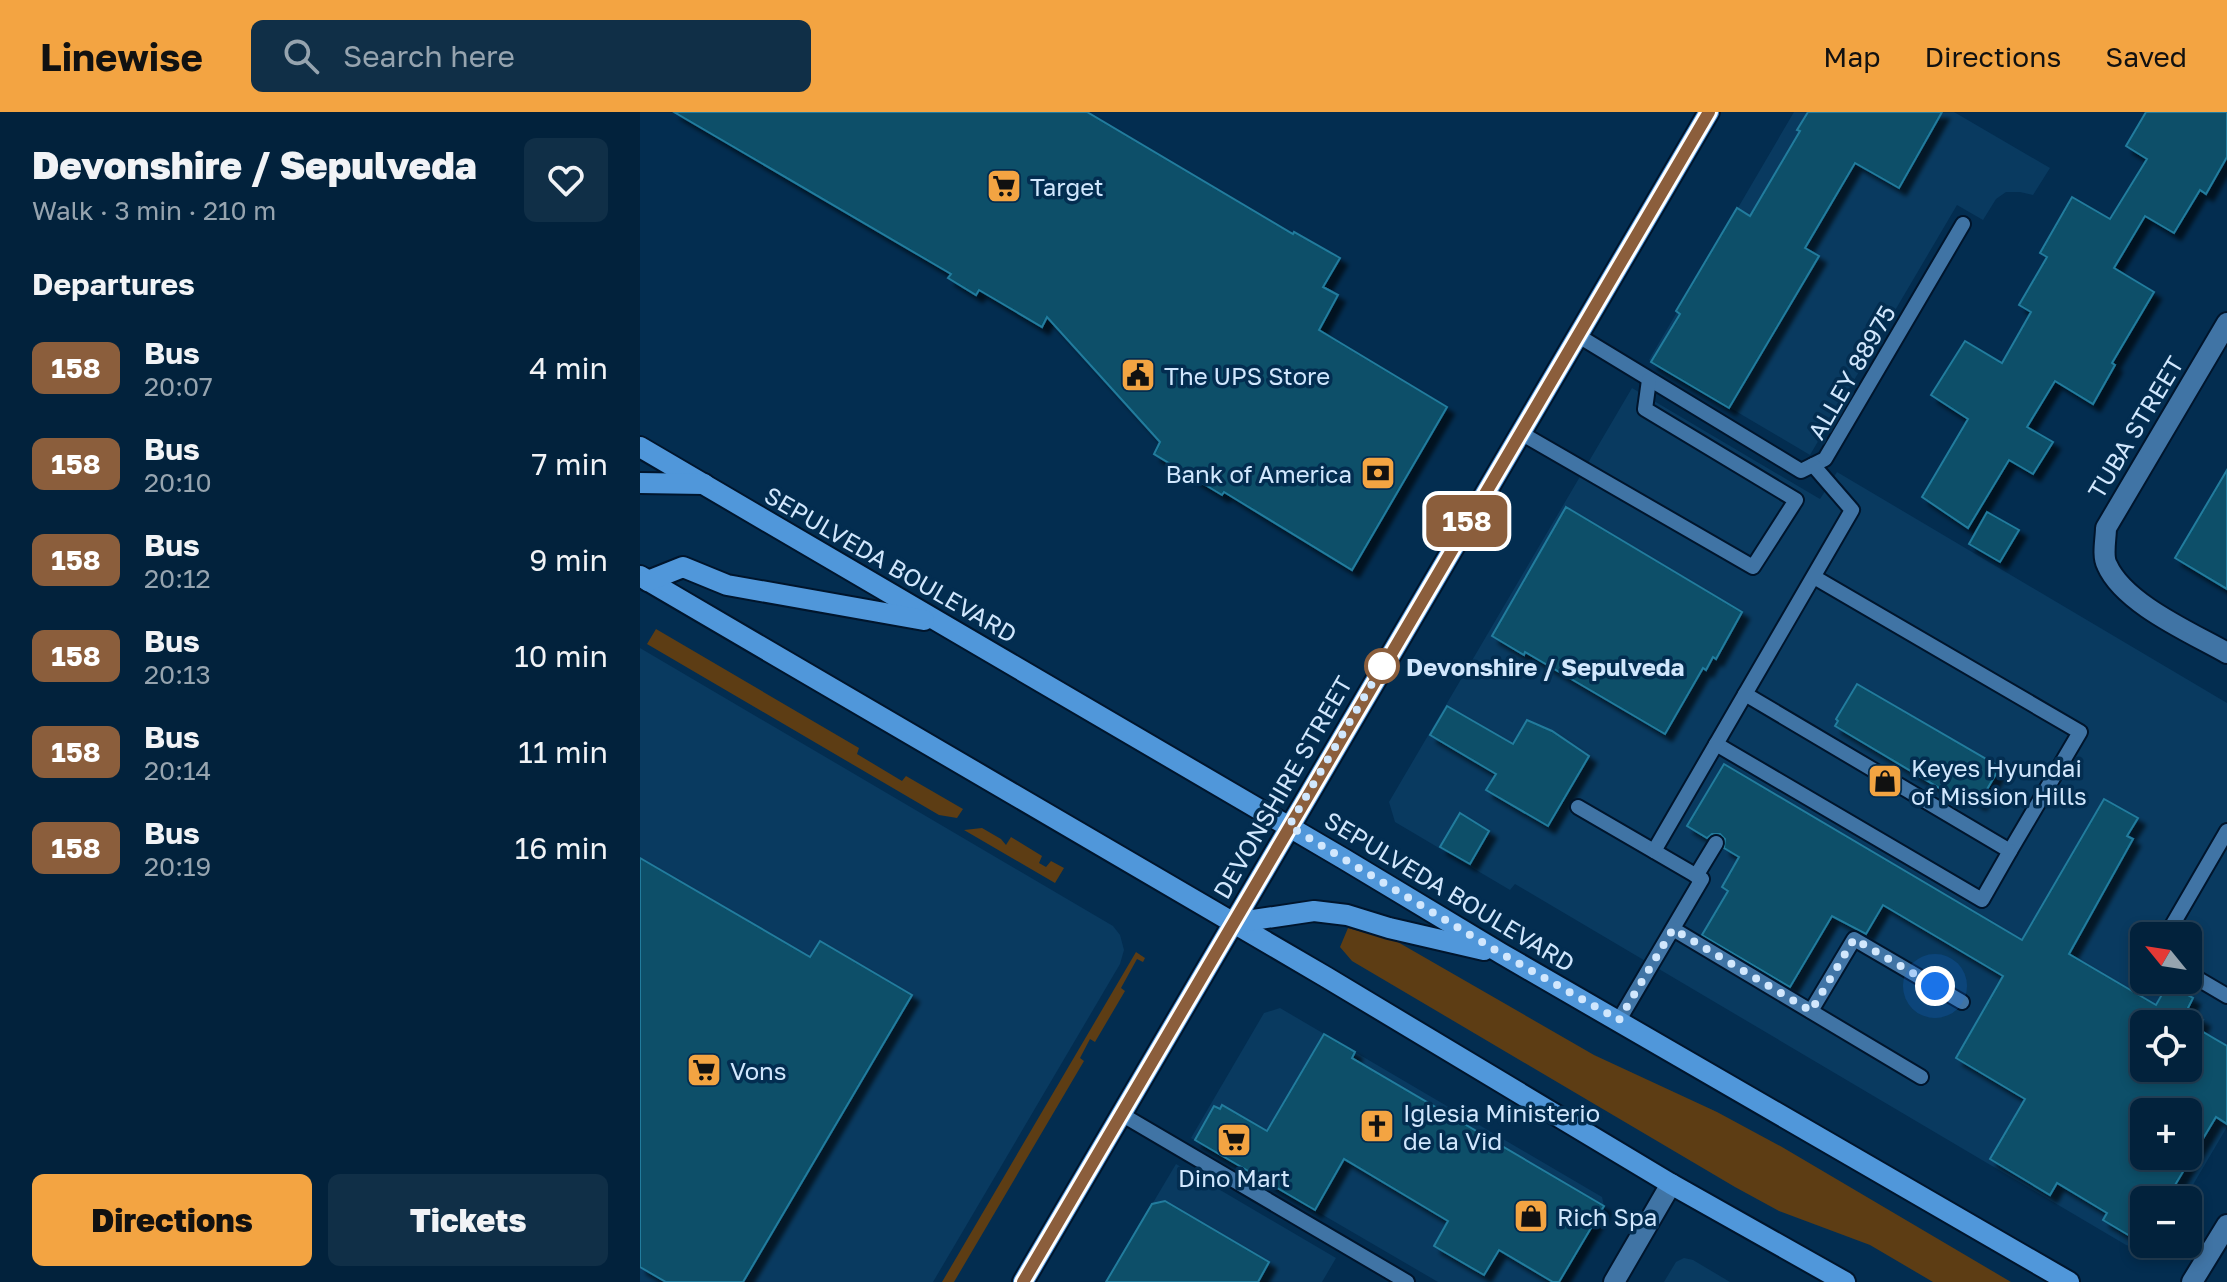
<!DOCTYPE html>
<html lang="en">
<head>
<meta charset="utf-8">
<style>
  :root { --surface:#02223c; --page:#102f47; --text:#f1f3f6; --muted:#96a4af; --line:#233f56; --accent:#f3a442 }
  body { margin:0; font-family:"Golos Text",sans-serif; background:var(--page); color:var(--text); height:100vh; display:flex; flex-direction:column; font-size:30px; white-space:nowrap }
  * { box-sizing:border-box; margin:0 }
  p { font-size:26px; color:var(--muted) }
  .icon { flex:none; width:44px; height:44px; fill:none; stroke:currentColor; stroke-width:2; stroke-linecap:round; stroke-linejoin:round }
  .map { position:relative; flex:1; overflow:hidden }
  .drawer { display:flex; flex-direction:column; background:var(--surface); width:640px }
  .drawer>* { flex:none }
  .badge { padding:0 16px; border-radius:12px; font-size:28px; line-height:52px }
  .needle { width:52px; rotate:300deg }
  .buttons { position:absolute; left:1490px; top:810px; display:grid; gap:16px }
  .buttons a { display:grid; place-items:center; width:72px; height:72px; border-radius:12px; background:var(--surface); box-shadow:0 4px 12px #0003,0 0 0 2px var(--line); font-size:40px }
  .you { position:absolute; width:40px; height:40px; margin:-20px; border:6px solid #fff; border-radius:50%; background:#1a73e8; box-shadow:0 0 0 12px #1a73e833 }
  .map>.badge { position:absolute; translate:-50% -50%; box-shadow:0 0 0 4px #fff }
  h2 { padding:0 32px; font-size:30px; line-height:72px }
  .round { display:grid; place-items:center; flex:none; width:84px; height:84px; border-radius:12px; background:var(--page) }
  .headline { display:flex; align-items:center; justify-content:space-between; height:136px; padding:0 32px }
  h1 { font-size:38px; font-weight:800; line-height:60px }
  .primary-button { display:flex; gap:16px; margin-top:auto; padding:16px 32px }
  .primary-button a { flex:1; height:92px; border-radius:12px; background:var(--accent); color:#111; font-size:32px; font-weight:800; line-height:92px; text-align:center }
  .primary-button a+a { background:var(--page); color:var(--text) }
  ul { padding:0; list-style:none }
  li { display:flex; align-items:center; gap:24px; height:96px; padding:0 32px }
  li div { flex:1 }
  li b { display:block; font-size:30px }
  li em { font-style:normal }
  li .badge { min-width:88px; font-weight:700; text-align:center }
  header { display:flex; align-items:center; gap:48px; box-sizing:border-box; height:112px; padding:0 40px; background:var(--accent); color:#111 }
  header strong { font-size:38px }
  nav { display:flex; gap:44px; margin-inline-start:auto; font-size:28px }
  .search { width:560px; height:72px; background:var(--page); display:flex; align-items:center; gap:20px; box-sizing:border-box; padding:0 28px; border-radius:12px; color:var(--muted); font-size:30px }
  main { display:flex; flex:1; min-height:0 }
  .map>svg:first-child { display:block }
  .built { fill:#093a60; fill-rule:evenodd }
  .green { fill:#5d3d14 }
  .building { fill:#075069; stroke:#237b9d; stroke-width:2; fill-rule:evenodd; filter:url(#shadow) }
  .lines { fill:none; stroke-linecap:round; stroke-linejoin:round }
  .lane-casing { stroke:#00152c; stroke-width:18 }
  .street-casing { stroke:#00152c; stroke-width:24 }
  .primary-casing { stroke:#00152c; stroke-width:24 }
  .lane { stroke:#4074a5; stroke-width:14 }
  .street { stroke:#4074a5; stroke-width:20 }
  .primary { stroke:#5097da; stroke-width:20 }
  .line-casing { stroke:#fff; stroke-width:18 }
  .line { stroke:#8b5e3c; stroke-width:12 }
  .walk { stroke:#d1e7fd; stroke-width:8; stroke-dasharray:0 14.4 }
  .stop-dot { fill:#fff; stroke:#8b5e3c; stroke-width:4 }
  .labels { text-anchor:middle; dominant-baseline:central; stroke-width:7; stroke-linejoin:round; paint-order:stroke }
  .poi-label { font-size:24px; fill:#d1e7fd; stroke:#032d50; text-anchor:start }
  .street-label { font-size:24px; fill:#d1e7fd; stroke:#032d50 }
  .stop-label { font-size:24px; font-weight:bold; fill:#d1e7fd; stroke:#032d50; text-anchor:start }
</style>
</head>
<body>
<header>
<strong>Linewise</strong>
<div class="search"><svg class="icon" aria-label="search" viewBox="0 0 24 24"><circle cx="10" cy="10" r="6"/><path d="M15 15l6 6"/></svg>Search here</div>
<nav><a>Map</a><a>Directions</a><a>Saved</a></nav>
</header>
<main>
<section class="drawer">
<div class="headline"><div><h1>Devonshire / Sepulveda</h1><p>Walk · 3 min · 210 m</p></div><a class="round"><svg class="icon" aria-label="heart" viewBox="0 0 24 24"><path d="M12 20l-8-8c-3-5 5-10 8-4 3-6 11-1 8 4z"/></svg></a></div>
<h2>Departures</h2>
<ul>
<li><span class="badge" style="background:#8b5e3c;color:#fff">158</span><div><b>Bus</b><p>20:07</p></div><em>4 min</em></li>
<li><span class="badge" style="background:#8b5e3c;color:#fff">158</span><div><b>Bus</b><p>20:10</p></div><em>7 min</em></li>
<li><span class="badge" style="background:#8b5e3c;color:#fff">158</span><div><b>Bus</b><p>20:12</p></div><em>9 min</em></li>
<li><span class="badge" style="background:#8b5e3c;color:#fff">158</span><div><b>Bus</b><p>20:13</p></div><em>10 min</em></li>
<li><span class="badge" style="background:#8b5e3c;color:#fff">158</span><div><b>Bus</b><p>20:14</p></div><em>11 min</em></li>
<li><span class="badge" style="background:#8b5e3c;color:#fff">158</span><div><b>Bus</b><p>20:19</p></div><em>16 min</em></li>
</ul>
<div class="primary-button"><a>Directions</a><a>Tickets</a></div>
</section>
<div class="map">
<svg width="1587" height="1170" viewBox="0 0 1587 1170">
  <defs>
    <filter id="shadow"><feDropShadow dx="7" dy="7" stdDeviation="2" flood-color="#0009"/></filter>
  </defs>
  <rect width="100%" height="100%" fill="#032d50"/>
  <g class="built">
    <path d="M1154,0H1314L1410,56L1393,83L1380,80H1366L1356,87L1343,108L1317,93L1170,343L1009,248Z"/>
    <path d="M992,276L1180,387L1197,360L1587,591V1015L1544,1088H1504V1132H1515L1512,1134L1502,1138L1486,1133L875,772L870,778L755,710L749,690ZM1504,824H1548V868H1504ZM1504,912H1548V956H1504ZM1504,1000H1548V1044H1504Z"/>
    <path d="M0,536L473,814L480,823L484,838L480,852L293,1170H0Z"/>
    <path d="M640,896L962,1085L964,1094L919,1170H798L551,1026L624,901Z"/>
    <path d="M536,1052L696,1146L682,1170H466Z"/>
    <path d="M1044,1146L1053,1148L1090,1170H1024L1036,1150Z"/>
  </g>
  <g class="green">
    <path d="M16,517L219,636L217,642L262,669L266,664L323,697L317,706L299,703L7,532Z"/>
    <path d="M342,716L361,727L366,733L371,725L402,744L399,751L406,755L411,749L424,756L415,771L324,718Z"/>
    <path d="M708,816L756,829L954,943L1077,1000L1142,1035L1371,1170H1293L1230,1133L1139,1099L1095,1075L712,849L700,835Z"/>
    <path d="M496,840L505,846L503,850L497,847L481,876L485,879L455,930L450,927L440,946L444,949L314,1170H302Z"/>
  </g>
  <g class="building">
    <path d="M34,0H447L653,122L654,120L700,146L683,175L698,183L679,218L807,295L712,458L584,380L582,383L514,342L520,330L407,205L402,215L339,178L336,183L308,166L311,162Z"/>
    <path d="M1168,0H1302L1259,76L1215,51L1165,136L1179,144L1089,296L1011,250L1040,202L1036,199L1097,96L1110,104L1160,19L1157,18Z"/>
    <path d="M1506,0H1587V45L1566,82L1560,78L1534,121L1505,104L1474,156L1514,180L1472,251L1475,253L1453,292L1415,269L1387,315L1413,330L1393,362L1369,348L1328,416L1282,385L1328,307L1291,283L1325,229L1362,251L1391,200L1379,193L1407,145L1400,141L1432,85L1470,107L1507,47L1486,34Z"/>
    <path d="M1587,358V477L1535,446Z"/>
    <path d="M926,395L1102,500L1076,547L1073,545L1066,558L1063,556L1025,622L885,540L884,543L852,524Z"/>
    <path d="M1347,400L1379,418L1360,450L1329,432Z"/>
    <path d="M1217,572L1360,655L1339,691L1322,680L1318,687L1195,614L1198,609L1196,607Z"/>
    <path d="M807,594L873,632L887,608L912,619L949,644L908,714L846,678L856,662L790,623Z"/>
    <path d="M1084,652L1382,828L1464,687L1498,706L1487,724L1493,727L1429,842L1516,893L1528,872L1553,886L1547,898L1563,908L1558,917L1587,934V1012L1576,1005L1526,1088H1504V1100L1490,1124L1463,1108L1467,1101L1417,1071L1410,1083L1350,1047L1385,987L1316,946L1363,864L1243,793L1226,822L1192,804L1150,875L1062,823L1088,779L1082,775L1099,745L1084,736L1085,727L1080,722H1072L1067,726L1047,714ZM1504,912H1548V956H1504ZM1504,1000H1548V1044H1504Z"/>
    <path d="M820,701L849,719L830,752L800,735Z"/>
    <path d="M0,746L170,845L180,829L272,883L103,1170H26L0,1155Z"/>
    <path d="M684,922L715,940L712,946L964,1094L919,1170H913L859,1138L844,1163L794,1134L808,1109L704,1047L675,1098L555,1028L574,994L580,997L582,993L627,1019Z"/>
    <path d="M525,1089L629,1150L618,1170H466L512,1092Z"/>
  </g>
  <g class="lines">
    <g class="lane-casing">
      <g id="lane">
        <path d="M937,223L1161,359L1185,347L1323,112"/>
        <path d="M879,320L1113,455L1156,388L1005,297L1009,268"/>
        <path d="M1105,582L1370,739L1440,620L1174,465"/>
        <path d="M1076,632L1342,788L1370,739"/>
        <path d="M938,695L1062,767L979,908"/>
        <path d="M1014,739L1212,398L1173,353"/>
        <path d="M1056,764L1076,731"/>
        <path d="M1033,817L1281,965"/>
        <path d="M1526,824L1587,719"/>
        <path d="M1548,861L1587,884"/>
        <path d="M1171,899L1214,827L1322,890"/>
        <path d="M481,1002L767,1170"/>
      </g>
    </g>
    <g class="street-casing">
      <g id="street">
        <path d="M1587,211L1466,416C1466,426 1462,444 1467,453C1484,492 1552,521 1587,541"/>
        <path d="M974,1170L1031,1072"/>
        <path d="M1552,1170L1587,1113"/>
      </g>
    </g>
    <g class="primary-casing">
      <g id="primary">
        <path d="M0,335L704,747L862,842L1429,1170"/>
        <path d="M0,371L64,372"/>
        <path d="M0,464L686,865L1031,1072L1205,1170"/>
        <path d="M8,469L43,455L87,473L284,508"/>
        <path d="M593,811L674,799L707,803L749,816L844,838"/>
        <path d="M383,1170L1069,0"/>
      </g>
    </g>
    <use href="#lane" class="lane"/>
    <use href="#street" class="street"/>
    <use href="#primary" class="primary"/>
  </g>
  <g class="lines">
    <g class="line-casing">
      <path id="line" d="M383,1170L1069,0"/>
    </g>
    <use href="#line" class="line"/>
    <path class="walk" d="M742,554L744,551L649,714L862,842L979,908L1033,817L1171,899L1214,827L1295,874"/>
  </g>
  <defs>
    <g id="supermarket-square" transform="scale(1.8)"><rect x="-9" y="-9" width="18" height="18" rx="4" fill="#f3a442" stroke="#032d50"/><path d="M-6-5.5h2.5l.6 2H6L4.5 2H-2.5L-4.4-4H-6ZM-1.5 3.2a1.3 1.3 0 1 0 .1 0ZM3 3.2a1.3 1.3 0 1 0 .1 0Z" fill="#111"/></g>
    <g id="civic-square" transform="scale(1.8)"><rect x="-9" y="-9" width="18" height="18" rx="4" fill="#f3a442" stroke="#032d50"/><path d="M-.6-6.5H3V-4.5H.6V-3L4-1V1h2V6H-6V1h2V-1L-.6-3ZM-1.2 2.5V6h2.4V2.5Z" fill="#111"/></g>
    <g id="bank-square" transform="scale(1.8)"><rect x="-9" y="-9" width="18" height="18" rx="4" fill="#f3a442" stroke="#032d50"/><path d="M-6-4H6V4H-6ZM0-2.3a2.3 2.3 0 1 0 0 4.6a2.3 2.3 0 1 0 0-4.6Z" fill="#111"/></g>
    <g id="shop-square" transform="scale(1.8)"><rect x="-9" y="-9" width="18" height="18" rx="4" fill="#f3a442" stroke="#032d50"/><path d="M-5-2.5h2.3a2.7 3.5 0 0 1 5.4 0H5L5.5 6h-11ZM-1.5-2.5h3a1.5 2.3 0 0 0-3 0Z" fill="#111"/></g>
    <g id="church-square" transform="scale(1.8)"><rect x="-9" y="-9" width="18" height="18" rx="4" fill="#f3a442" stroke="#032d50"/><path d="M-1.2-6h2.4v3.5h3.3v2.4h-3.3V6h-2.4V-.1h-3.3v-2.4h3.3Z" fill="#111"/></g>
  </defs>
  <g fill-rule="evenodd">
    <use href="#supermarket-square" x="364" y="74"/>
    <use href="#civic-square" x="498" y="263"/>
    <use href="#bank-square" x="738" y="361"/>
    <use href="#shop-square" x="1245" y="669"/>
    <use href="#supermarket-square" x="64" y="958"/>
    <use href="#church-square" x="737" y="1014"/>
    <use href="#supermarket-square" x="594" y="1028"/>
    <use href="#shop-square" x="891" y="1104"/>
  </g>
  <circle class="stop-dot" cx="742" cy="554" r="16"/>
  <g class="labels">
    <g class="poi-label">
      <text x="390" y="74">Target</text>
      <text x="524" y="263">The UPS Store</text>
      <text x="712" y="361" text-anchor="end">Bank of America</text>
      <text x="1271" y="655">Keyes Hyundai<tspan x="1271" dy="28">of Mission Hills</tspan></text>
      <text x="90" y="958">Vons</text>
      <text x="763" y="1000">Iglesia Ministerio<tspan x="763" dy="28">de la Vid</tspan></text>
      <text x="594" y="1065" text-anchor="middle">Dino Mart</text>
      <text x="917" y="1104">Rich Spa</text>
    </g>
    <g class="street-label">
      <text transform="translate(1211 260) rotate(-60)">ALLEY 88975</text>
      <text transform="translate(1495 315) rotate(-59)">TUBA STREET</text>
      <text transform="translate(251 452) rotate(30)">SEPULVEDA BOULEVARD</text>
      <text transform="translate(642 675) rotate(-60)">DEVONSHIRE STREET</text>
      <text transform="translate(810 779) rotate(31)">SEPULVEDA BOULEVARD</text>
    </g>
    <g class="stop-label">
      <text x="766" y="554">Devonshire / Sepulveda</text>
    </g>
  </g>
</svg>
<div class="buttons">
<a><svg class="needle" viewBox="-14 -14 28 28"><path d="M0-13l5 13h-10z" fill="#e53935"/><path d="M0 13l5-13h-10z" fill="#96a4af"/></svg></a>
<a><svg class="icon" aria-label="locate" viewBox="0 0 24 24"><circle cx="12" cy="12" r="6"/><path d="M12 2v4M12 18v4M2 12h4M18 12h4"/></svg></a>
<a>+</a>
<a>−</a>
</div>
<div class="you" style="left:1295px;top:874px"></div>
<b class="badge" style="left:827px;top:409px;background:#8b5e3c;color:#fff">158</b>
</div>
</main>
</body>
</html>
